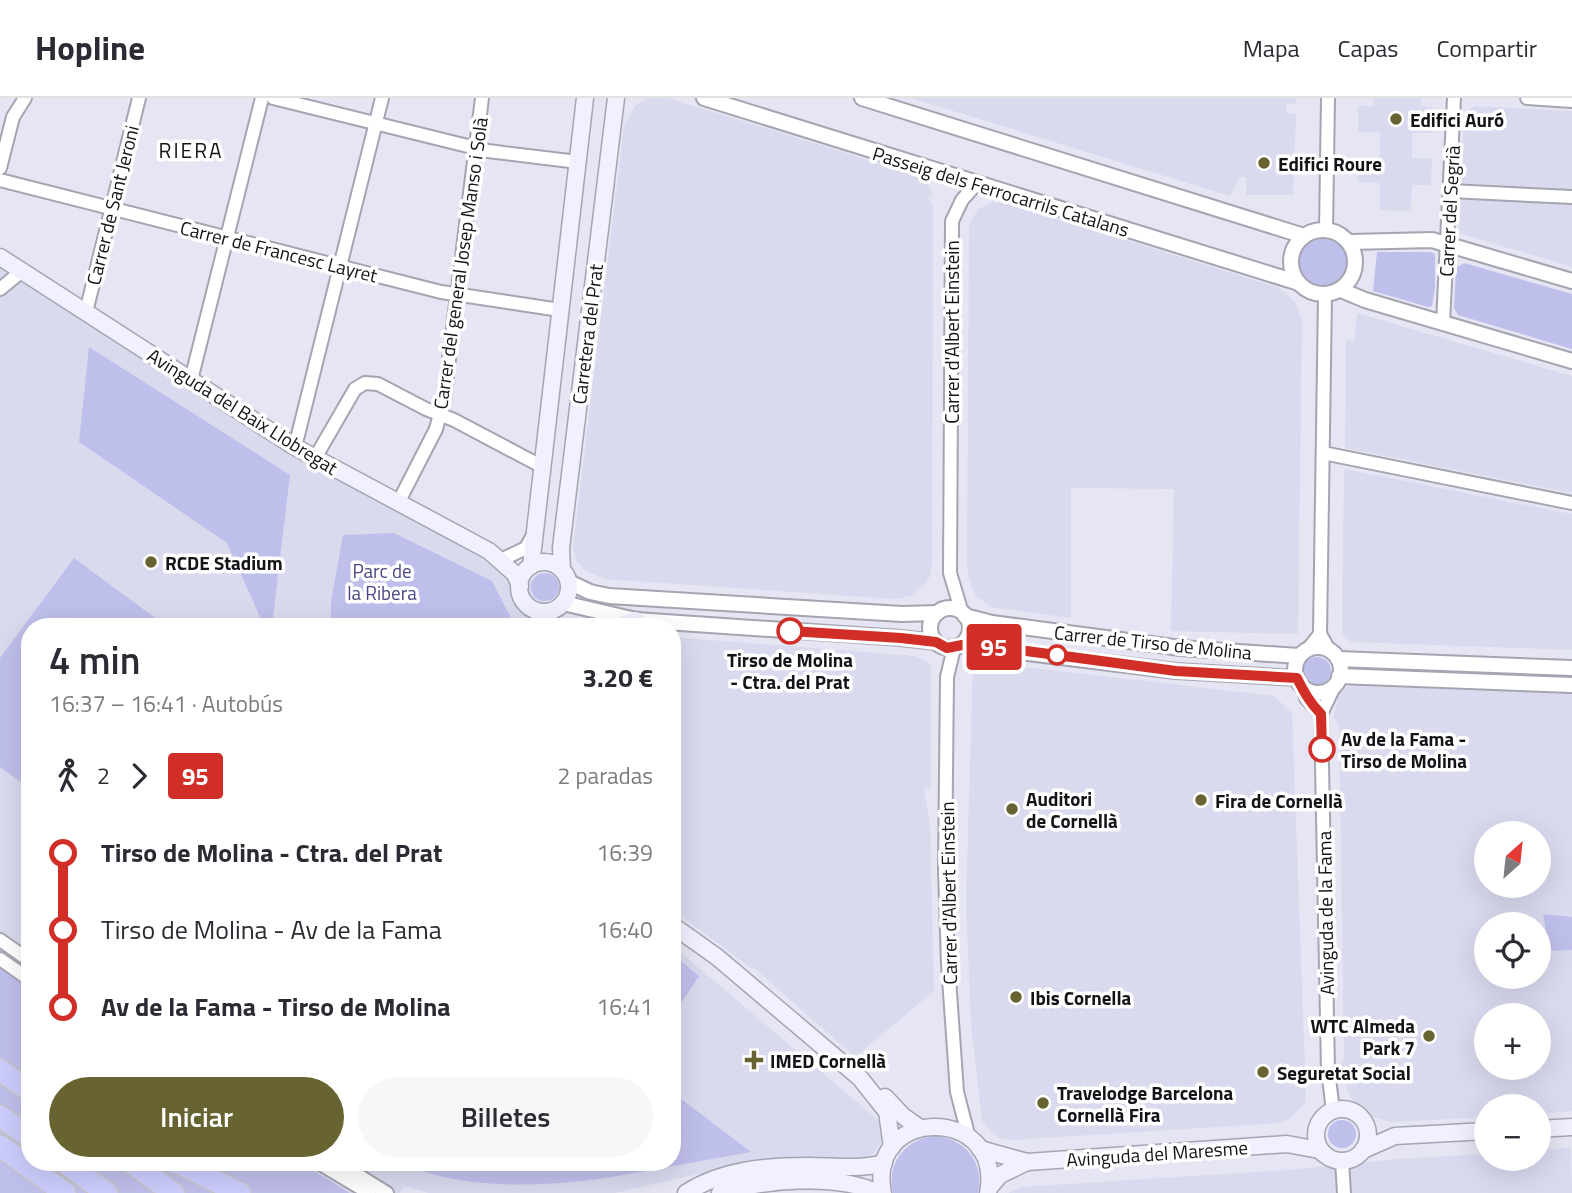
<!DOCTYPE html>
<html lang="es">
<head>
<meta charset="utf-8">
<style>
  :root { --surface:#fff; --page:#f7f7f7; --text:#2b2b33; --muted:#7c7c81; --line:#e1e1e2; --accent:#686431 }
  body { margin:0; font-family:"Titillium Web",sans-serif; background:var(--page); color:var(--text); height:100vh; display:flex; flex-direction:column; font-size:26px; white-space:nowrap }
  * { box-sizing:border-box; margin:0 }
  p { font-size:23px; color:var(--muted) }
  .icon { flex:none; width:38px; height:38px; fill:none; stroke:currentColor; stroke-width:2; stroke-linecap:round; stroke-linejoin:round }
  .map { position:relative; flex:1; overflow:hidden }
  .panel { position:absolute; left:21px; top:520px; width:660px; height:553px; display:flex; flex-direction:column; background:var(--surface); border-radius:28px; box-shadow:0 7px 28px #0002 }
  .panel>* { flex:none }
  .badge { padding:0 14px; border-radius:5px; font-size:24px; line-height:46px }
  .needle { width:46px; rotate:27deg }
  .tools { position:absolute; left:1474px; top:723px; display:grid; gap:14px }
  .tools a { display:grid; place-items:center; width:77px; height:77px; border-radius:50%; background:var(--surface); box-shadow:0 7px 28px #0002; font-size:35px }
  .map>.badge { position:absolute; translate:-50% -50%; box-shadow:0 0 0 4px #fff }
  .legs { display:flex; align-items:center; gap:10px; height:77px; padding:0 28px; font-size:23px }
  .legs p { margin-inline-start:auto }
  .head { display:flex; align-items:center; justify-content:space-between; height:119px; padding:0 28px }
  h1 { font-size:38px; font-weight:600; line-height:52px }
  .action { display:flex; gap:14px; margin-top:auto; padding:14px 28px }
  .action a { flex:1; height:80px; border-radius:42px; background:var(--accent); color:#fff; font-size:28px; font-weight:600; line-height:80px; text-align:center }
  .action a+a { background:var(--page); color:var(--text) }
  ul { padding:0 28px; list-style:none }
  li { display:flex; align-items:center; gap:24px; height:77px; font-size:26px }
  li i { display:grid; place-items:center; width:10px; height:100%; margin:0 9px; background:currentColor }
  li i::after { content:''; width:18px; height:18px; margin:-9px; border:5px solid; border-radius:50%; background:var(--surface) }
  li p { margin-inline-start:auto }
  li:first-child i { background:linear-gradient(#0000 50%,currentColor 0) }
  li:last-child i { background:linear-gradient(currentColor 50%,#0000 0) }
  header { display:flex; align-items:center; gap:42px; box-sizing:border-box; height:98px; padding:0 35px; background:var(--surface); border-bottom:2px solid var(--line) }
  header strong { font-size:33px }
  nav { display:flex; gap:38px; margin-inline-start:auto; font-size:24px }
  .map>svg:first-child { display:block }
  .built { fill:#dadaef; fill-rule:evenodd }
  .green { fill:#bfbfec }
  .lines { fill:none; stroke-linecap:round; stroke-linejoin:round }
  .minor-casing { stroke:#a4a5b1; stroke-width:16 }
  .tertiary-casing { stroke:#a4a5b1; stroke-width:18 }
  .secondary-casing { stroke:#a4a5b1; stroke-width:19 }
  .motorway-casing { stroke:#c6c6c8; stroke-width:24 }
  .minor { stroke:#fff; stroke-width:12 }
  .tertiary { stroke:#fff; stroke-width:14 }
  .secondary { stroke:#f0f0fe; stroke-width:16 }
  .motorway { stroke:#cdcdfd; stroke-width:21 }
  .line-1-casing { stroke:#fff; stroke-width:16 }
  .line-1 { stroke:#d02e26; stroke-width:10 }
  .poi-dot { fill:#686431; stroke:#fff; stroke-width:2.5 }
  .stop-1-dot { fill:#fff; stroke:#d02e26; stroke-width:3.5 }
  .labels { text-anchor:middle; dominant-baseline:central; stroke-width:7; stroke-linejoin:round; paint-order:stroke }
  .poi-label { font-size:19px; font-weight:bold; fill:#131318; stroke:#fff; text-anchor:start }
  .street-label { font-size:19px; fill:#131318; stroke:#fff }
  .park-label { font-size:19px; fill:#4b4784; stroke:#fff }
  .stop-label { font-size:19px; font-weight:bold; fill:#131318; stroke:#fff }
  .neighbourhood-label { font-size:21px; letter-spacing:2px; fill:#131318; stroke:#fff }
</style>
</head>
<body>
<header>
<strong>Hopline</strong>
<nav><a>Mapa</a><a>Capas</a><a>Compartir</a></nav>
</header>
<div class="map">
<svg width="1572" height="1095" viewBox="0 0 1572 1095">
  <rect width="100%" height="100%" fill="#e5e5f3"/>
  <g class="built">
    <path d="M648,0H668L917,77L930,89L933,98L928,99L933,109L932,465L930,478L926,485L911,498L895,501L605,481L586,473L576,463L573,449L624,28L635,8Z"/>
    <path d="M911,0H1296V6H1287L1286,15L1296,16L1293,97H1246V79H1240L1230,98Z"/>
    <path d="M1374,0H1421V8L1433,9V35H1412V60H1432L1431,87H1412L1411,113L1380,112V85L1358,84V59H1380V34H1358V8H1374Z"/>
    <path d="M1473,8L1572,13V94L1460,89L1464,16Z"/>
    <path d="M1460,100L1572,106V169L1459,135Z"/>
    <path d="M993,104L1007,105L1277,189L1295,203L1302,224L1298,536L1171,533L1174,391L1071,390V520L991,509L976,498L969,482L967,466L969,127L978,111Z"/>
    <path d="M0,167L348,385L545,490L541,528H30V891L0,871Z"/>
    <path d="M1357,215L1572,278V395L1345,350L1346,242L1354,243Z"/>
    <path d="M1344,371L1572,416V552L1351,544L1342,535Z"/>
    <path d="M672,539L915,558L927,564L931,569V690H924L930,726L934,893L855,959L754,870L752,871L672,811Z"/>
    <path d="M973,563L1274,598L1292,615L1306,997L1305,1005L1290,1021L1279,1025L1011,1042L1000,1040L990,1032L982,1023L971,926L966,805Z"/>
    <path d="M1354,586L1572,594V1013L1538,1016V1008H1486V1019L1390,1024L1373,1019L1354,1004L1347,991L1341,965L1344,961L1339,627L1333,620L1339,596L1345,590ZM1486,735H1538V788H1486ZM1486,826H1538V878H1486ZM1486,917H1538V970H1486Z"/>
    <path d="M672,847L890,1032L867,1064L716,1072L614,1095H429L404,1088L400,1095H350L299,1064H672Z"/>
    <path d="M1571,1050L1572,1095H1008L1021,1089L1288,1072L1397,1061L1486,1056V1060H1538V1052Z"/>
  </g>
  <g class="green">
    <circle cx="1323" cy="165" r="24"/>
    <path d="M1377,154H1431L1435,156V189L1432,208L1428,209L1373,193Z"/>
    <path d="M1464,165L1572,196V251L1458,217L1454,210L1456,170Z"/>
    <path d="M89,249L290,377L272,528H264L227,445L79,344Z"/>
    <path d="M394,435L492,483L515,528H331V503L343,437Z"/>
    <path d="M74,460L166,528H30V691L0,669V560Z"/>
    <circle cx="545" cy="489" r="14"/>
    <circle cx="1317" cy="573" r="14"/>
    <path d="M1543,816L1572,819V852L1550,853Z"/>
    <path d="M672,856L699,878L672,919Z"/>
    <path d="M0,871L30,891V1064H299L350,1095H0Z"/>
    <path d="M672,994L751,1054C710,1061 670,1069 629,1076C558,1089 464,1095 400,1064H672Z"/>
    <circle cx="1342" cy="1036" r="14"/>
    <path d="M933,1038C964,1039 985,1064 978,1095H893C886,1067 904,1042 933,1038Z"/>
  </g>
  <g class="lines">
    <g class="minor-casing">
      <g id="minor">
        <path d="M273,0L488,53L578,64"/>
        <path d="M1527,0L1572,3"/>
        <path d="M0,70L13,19L25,0"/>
        <path d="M0,82L441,194L560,212"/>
        <path d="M1450,93L1572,99"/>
        <path d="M1326,132L1328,0"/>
        <path d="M0,191L22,173"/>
        <path d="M1325,197L1320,536L1329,552"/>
        <path d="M86,214L139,0"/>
        <path d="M1443,225L1454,0"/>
        <path d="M191,282L262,0"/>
        <path d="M295,349L382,0"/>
        <path d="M1323,355L1572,405"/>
        <path d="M315,360L355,291L365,285L378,286L426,311L454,322L541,368"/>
        <path d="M398,405L436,331L444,301L482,0"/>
        <path d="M507,459L526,450L533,437"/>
        <path d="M962,515L950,475L952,123L962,102L977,85"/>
        <path d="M954,550L947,579L945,772L948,866L957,994L969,1040"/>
        <path d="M1308,551L1320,536"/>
        <path d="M1304,590L1306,600L1321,616"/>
        <path d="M0,842L30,863"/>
        <path d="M0,861L30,882"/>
        <path d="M1333,1013L1328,972L1321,616L1334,589"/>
        <path d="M1342,1063L1344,1095"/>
        <path d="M317,1064L369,1095"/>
        <path d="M337,1064L387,1095"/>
      </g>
    </g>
    <g class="tertiary-casing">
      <g id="tertiary">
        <path d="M704,0L1299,185"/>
        <path d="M862,0L1304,138"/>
        <circle cx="1323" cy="164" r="32"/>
        <path d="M1350,144L1432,142L1572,183"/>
        <path d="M1341,192L1365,202L1572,263"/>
        <path d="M569,484L590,494L609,498L902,516L937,515"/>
        <path d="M563,505L636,522L901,540L936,544"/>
        <circle cx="950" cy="530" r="20"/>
        <path d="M965,518L992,525L1181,550L1299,558"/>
        <path d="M962,547L1176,573L1297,580"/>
        <circle cx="1318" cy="572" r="23"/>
        <path d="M1338,561L1572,570"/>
        <path d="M1339,578L1572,587"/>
      </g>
    </g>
    <g class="secondary-casing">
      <g id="secondary">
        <path d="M0,159L295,349L489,453L515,476L520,488"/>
        <circle cx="544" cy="489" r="25"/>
        <path d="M531,468L585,0"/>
        <path d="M562,472L561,450L616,0"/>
        <path d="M619,528L636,522"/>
        <path d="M672,827L717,859L860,980L887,1014L892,1049"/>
        <path d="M885,999L903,1018L920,1030"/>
        <circle cx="1342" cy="1037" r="26"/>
        <path d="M1538,1031L1572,1029"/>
        <path d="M980,1051L1027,1064L1287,1046L1319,1052L1324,1056"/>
        <path d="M1363,1052L1395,1038L1486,1033"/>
        <path d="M989,1090L1000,1077L1027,1064"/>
        <path d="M686,1095C721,1072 766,1068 808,1068C834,1068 858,1072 884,1065"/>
        <path d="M720,1095C763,1082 836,1075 878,1095"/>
        <path d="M883,1095C865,1007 1005,1007 988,1095"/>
      </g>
    </g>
    <g class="motorway-casing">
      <g id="motorway">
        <path d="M0,972L30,993"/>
        <path d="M0,1018L30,1039"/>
        <path d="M0,1048L65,1095"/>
        <path d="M64,1064L107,1095"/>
        <path d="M130,1064L174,1095"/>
        <path d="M176,1064L240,1095"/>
      </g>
    </g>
    <use href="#minor" class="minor"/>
    <use href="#tertiary" class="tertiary"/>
    <use href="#secondary" class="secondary"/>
    <use href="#motorway" class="motorway"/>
  </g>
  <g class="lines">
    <g class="line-1-casing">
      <path id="line-1" d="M790,533L901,540L936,544L947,550L962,547L989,548L1176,573L1297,580C1304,594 1310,605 1321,616L1322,651"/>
    </g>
    <use href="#line-1" class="line-1"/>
  </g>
  <g class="poi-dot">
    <circle cx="1396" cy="21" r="7"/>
    <circle cx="1264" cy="65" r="7"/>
    <circle cx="151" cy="464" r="7"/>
    <circle cx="1201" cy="702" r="7"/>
    <circle cx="1012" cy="711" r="7"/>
    <circle cx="1016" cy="899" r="7"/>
    <circle cx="1429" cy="938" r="7"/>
    <path d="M750.5 951.5h7v7h7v7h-7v7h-7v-7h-7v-7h7z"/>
    <circle cx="1263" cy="974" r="7"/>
    <circle cx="1043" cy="1005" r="7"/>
  </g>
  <g class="stop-1-dot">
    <circle cx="790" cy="533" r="12"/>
    <circle cx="1057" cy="557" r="9"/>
    <circle cx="1322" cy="651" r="12"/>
  </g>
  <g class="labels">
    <g class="poi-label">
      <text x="1410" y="21">Edifici Auró</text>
      <text x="1278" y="65">Edifici Roure</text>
      <text x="165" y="464">RCDE Stadium</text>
      <text x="1026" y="700">Auditori<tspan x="1026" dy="22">de Cornellà</tspan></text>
      <text x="1215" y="702">Fira de Cornellà</text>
      <text x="1030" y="899">Ibis Cornella</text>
      <text x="1415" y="927" text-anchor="end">WTC Almeda<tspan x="1415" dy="22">Park 7</tspan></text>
      <text x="770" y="962">IMED Cornellà</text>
      <text x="1277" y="974">Seguretat Social</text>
      <text x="1057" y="994">Travelodge Barcelona<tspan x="1057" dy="22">Cornellà Fira</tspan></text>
    </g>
    <g class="street-label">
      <text transform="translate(1001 93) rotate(17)">Passeig dels Ferrocarrils Catalans</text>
      <text transform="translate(112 107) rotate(-76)">Carrer de Sant Jeroni</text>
      <text transform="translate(1449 113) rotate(-87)">Carrer del Segrià</text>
      <text transform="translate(279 153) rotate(14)">Carrer de Francesc Layret</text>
      <text transform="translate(460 165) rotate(-82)">Carrer del general Josep Manso i Solà</text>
      <text transform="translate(951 234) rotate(-90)">Carrer d'Albert Einstein</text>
      <text transform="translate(587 236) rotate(-83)">Carretera del Prat</text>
      <text transform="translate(243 313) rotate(32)">Avinguda del Baix Llobregat</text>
      <text transform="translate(1153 544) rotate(6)">Carrer de Tirso de Molina</text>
      <text transform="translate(948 795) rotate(-91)">Carrer d'Albert Einstein</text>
      <text transform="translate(1325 815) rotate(-91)">Avinguda de la Fama</text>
      <text transform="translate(1157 1055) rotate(-4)">Avinguda del Maresme</text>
    </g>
    <g class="park-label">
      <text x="382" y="472">Parc de<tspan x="382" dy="22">la Ribera</tspan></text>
    </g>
    <g class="stop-label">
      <text x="790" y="561">Tirso de Molina<tspan x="790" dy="22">- Ctra. del Prat</tspan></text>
      <text x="1341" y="640" text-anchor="start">Av de la Fama -<tspan x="1341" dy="22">Tirso de Molina</tspan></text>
    </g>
    <g class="neighbourhood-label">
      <text x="191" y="52">RIERA</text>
    </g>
  </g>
</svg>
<div class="tools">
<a><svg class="needle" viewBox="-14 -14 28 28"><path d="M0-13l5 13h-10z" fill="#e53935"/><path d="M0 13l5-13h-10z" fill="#7c7c81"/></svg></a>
<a><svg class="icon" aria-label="locate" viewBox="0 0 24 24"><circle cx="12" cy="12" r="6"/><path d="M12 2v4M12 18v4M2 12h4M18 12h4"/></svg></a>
<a>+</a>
<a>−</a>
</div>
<b class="badge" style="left:994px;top:549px;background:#d02e26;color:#fff">95</b>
<section class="panel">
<div class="head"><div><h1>4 min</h1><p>16:37 – 16:41 · Autobús</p></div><b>3.20 €</b></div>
<div class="legs"><svg class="icon" aria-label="walk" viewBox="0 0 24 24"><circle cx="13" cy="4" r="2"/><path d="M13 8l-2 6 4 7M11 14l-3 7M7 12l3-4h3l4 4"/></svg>2<svg class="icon" aria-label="forward" viewBox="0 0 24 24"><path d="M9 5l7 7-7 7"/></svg><b class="badge" style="background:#d02e26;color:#fff">95</b><p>2 paradas</p></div>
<ul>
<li><i style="color:#d02e26"></i><b>Tirso de Molina - Ctra. del Prat</b><p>16:39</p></li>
<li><i style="color:#d02e26"></i><span>Tirso de Molina - Av de la Fama</span><p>16:40</p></li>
<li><i style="color:#d02e26"></i><b>Av de la Fama - Tirso de Molina</b><p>16:41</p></li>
</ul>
<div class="action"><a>Iniciar</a><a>Billetes</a></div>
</section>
</div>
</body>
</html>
